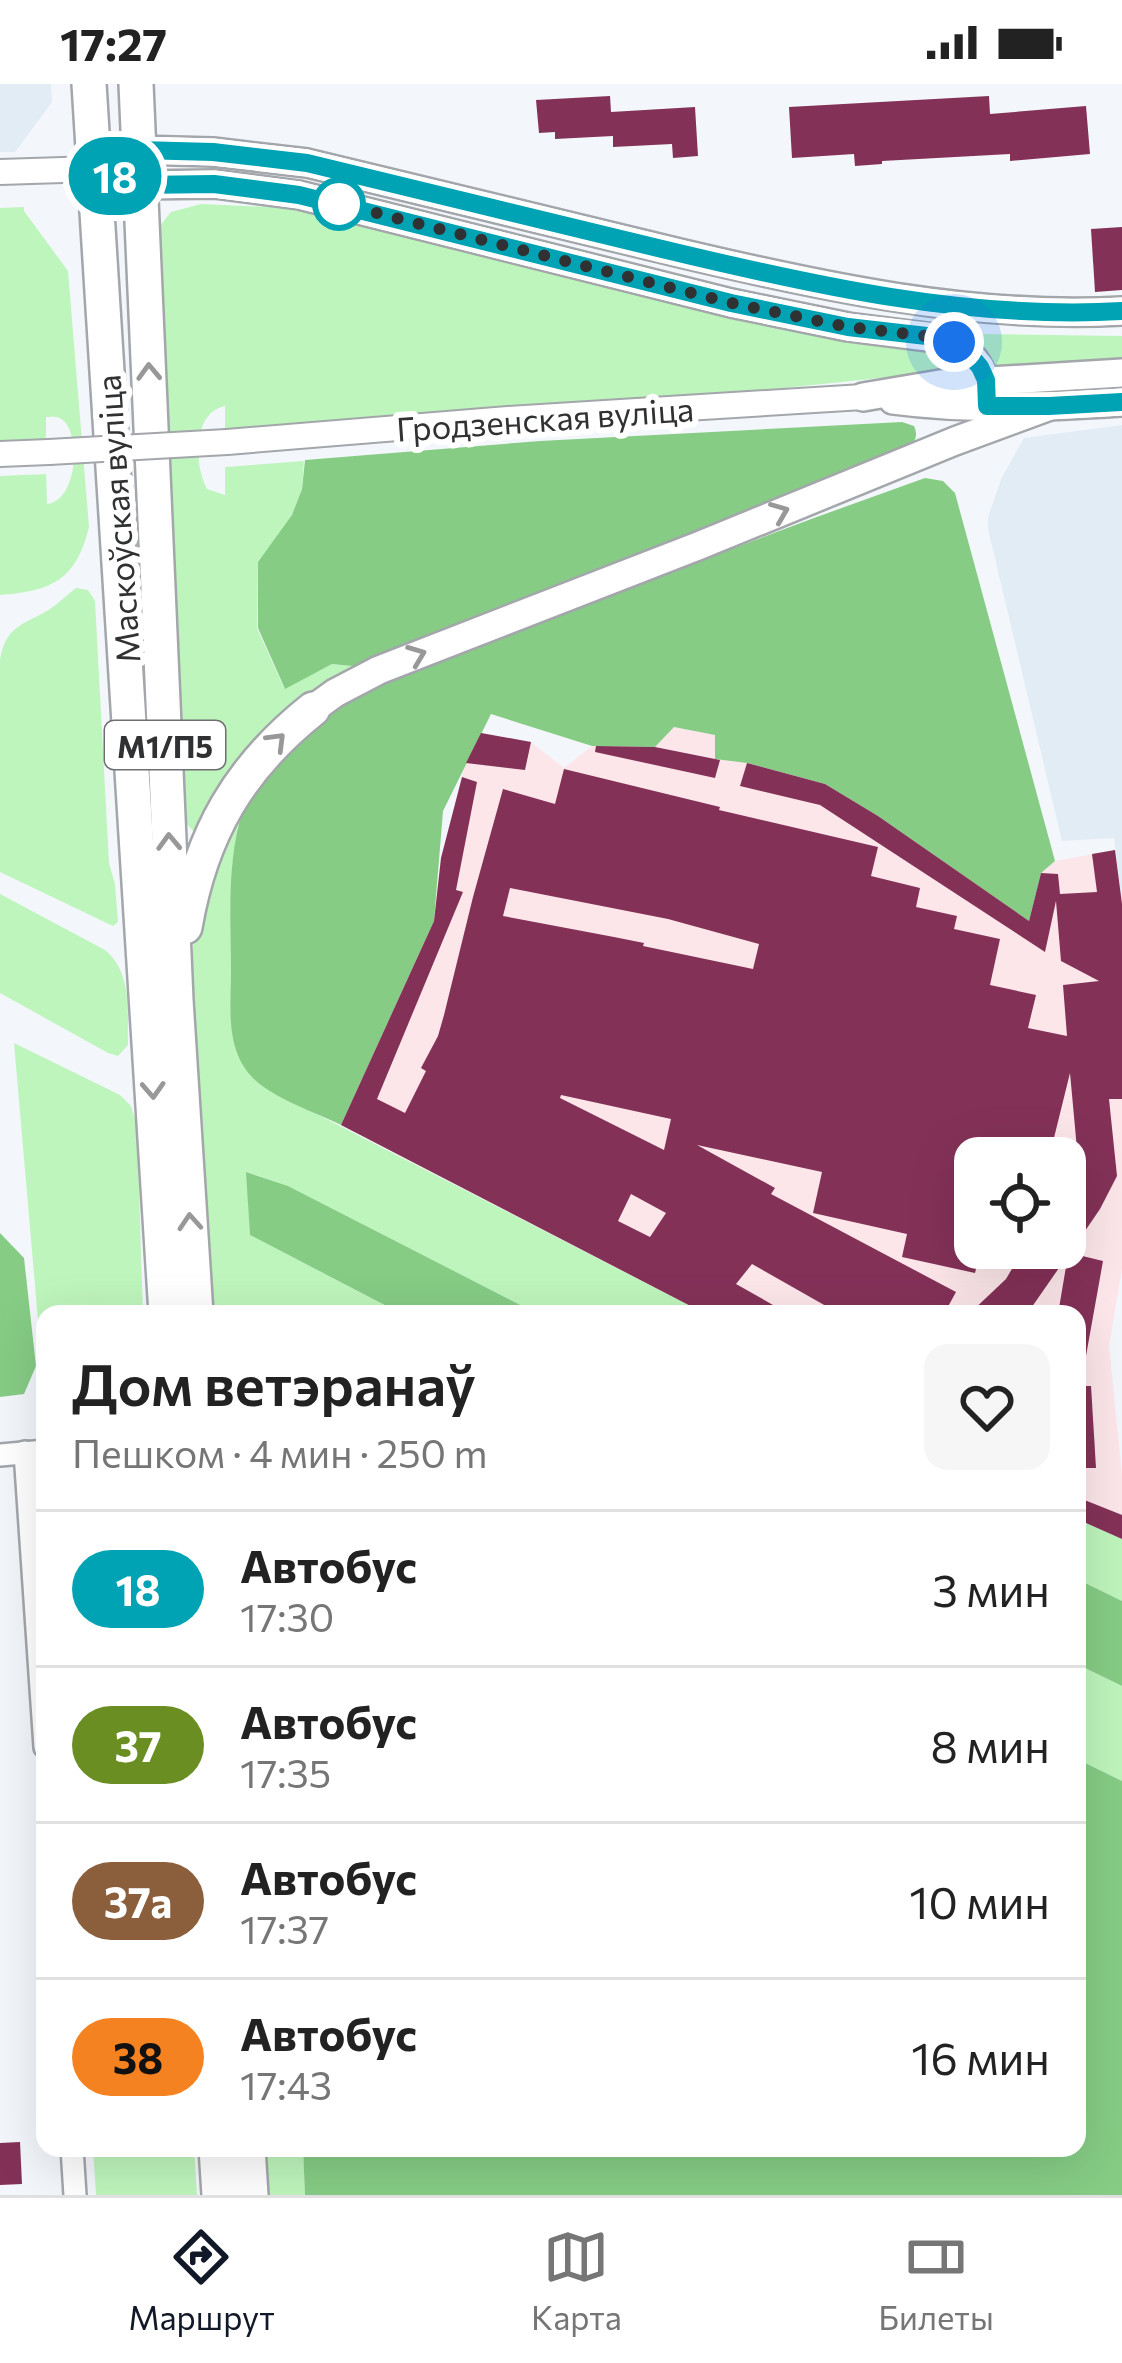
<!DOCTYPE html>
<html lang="ru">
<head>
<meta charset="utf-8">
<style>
  :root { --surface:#fff; --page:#f6f6f6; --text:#222; --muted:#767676; --line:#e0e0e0; --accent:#111827 }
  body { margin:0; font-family:Commissioner,sans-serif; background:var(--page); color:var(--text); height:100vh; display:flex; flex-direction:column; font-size:45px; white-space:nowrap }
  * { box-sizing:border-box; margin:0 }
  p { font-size:39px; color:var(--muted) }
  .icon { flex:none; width:66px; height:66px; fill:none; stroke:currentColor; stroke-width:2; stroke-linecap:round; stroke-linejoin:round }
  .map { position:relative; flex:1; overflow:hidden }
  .side { position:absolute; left:36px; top:1221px; width:1050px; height:852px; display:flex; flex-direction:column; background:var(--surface); border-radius:24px; box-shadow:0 12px 48px #0002 }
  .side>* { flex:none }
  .badge { padding:0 24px; border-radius:39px; font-size:42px; line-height:78px }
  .fabs { position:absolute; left:954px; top:1053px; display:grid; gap:24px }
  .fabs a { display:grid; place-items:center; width:132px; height:132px; border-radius:24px; background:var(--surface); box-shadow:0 12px 48px #0002; font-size:60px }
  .you { position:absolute; width:60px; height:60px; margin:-30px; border:9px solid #fff; border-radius:50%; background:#1a73e8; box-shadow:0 0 0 18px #1a73e833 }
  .map>.badge { position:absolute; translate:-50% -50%; box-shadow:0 0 0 6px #fff }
  .round { display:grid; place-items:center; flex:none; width:126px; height:126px; border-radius:24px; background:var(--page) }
  .overview { display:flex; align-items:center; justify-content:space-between; height:204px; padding:0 36px }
  h1 { font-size:57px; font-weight:600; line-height:90px }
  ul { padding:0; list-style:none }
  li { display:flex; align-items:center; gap:36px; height:156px; padding:0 36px; border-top:3px solid var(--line) }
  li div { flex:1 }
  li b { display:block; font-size:45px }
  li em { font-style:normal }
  li .badge { min-width:132px; font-weight:700; text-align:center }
  .status { display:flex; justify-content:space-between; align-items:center; height:84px; padding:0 60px; background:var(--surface); direction:ltr }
  .status svg { height:33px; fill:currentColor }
  .tab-bar { display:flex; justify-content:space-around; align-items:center; height:168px; border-top:3px solid var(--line); background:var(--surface); font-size:33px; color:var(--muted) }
  .tab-bar a { display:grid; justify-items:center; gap:6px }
  .tab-bar .current { color:var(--accent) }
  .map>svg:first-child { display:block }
  .built { fill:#e2ecf5 }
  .industrial { fill:#fce6ea; fill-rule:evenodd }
  .green { fill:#bef5bc }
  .forest { fill:#86cc85 }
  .building { fill:#843158; fill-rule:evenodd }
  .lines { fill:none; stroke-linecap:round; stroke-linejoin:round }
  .minor-casing { stroke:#a3a6aa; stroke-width:26 }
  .tertiary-casing { stroke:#a3a6aa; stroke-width:28 }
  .secondary-casing { stroke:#a3a6aa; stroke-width:32 }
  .trunk-casing { stroke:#a3a6aa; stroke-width:38 }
  .minor { stroke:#fff; stroke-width:21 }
  .tertiary { stroke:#fff; stroke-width:24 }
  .secondary { stroke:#fff; stroke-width:27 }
  .trunk { stroke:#fff; stroke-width:33 }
  .tertiary-bridge-casing { stroke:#a3a6aa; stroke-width:28; stroke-linecap:butt }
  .tertiary-bridge { stroke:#fff; stroke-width:24 }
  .oneway { stroke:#989898 }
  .line-casing { stroke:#fff; stroke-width:27 }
  .line { stroke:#00a3b4; stroke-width:18 }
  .walk { stroke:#303132; stroke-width:12; stroke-dasharray:0 21.6 }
  .stop-dot { fill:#fff; stroke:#00a3b4; stroke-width:6 }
  .labels { text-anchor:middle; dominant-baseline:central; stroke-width:12; stroke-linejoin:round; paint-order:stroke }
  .shield { fill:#fff; stroke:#6e6f70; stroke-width:3 }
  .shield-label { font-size:30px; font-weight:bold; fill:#303132 }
  .street-label { font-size:33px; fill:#303132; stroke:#fff }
</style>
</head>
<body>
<div class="status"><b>17:27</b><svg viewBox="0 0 49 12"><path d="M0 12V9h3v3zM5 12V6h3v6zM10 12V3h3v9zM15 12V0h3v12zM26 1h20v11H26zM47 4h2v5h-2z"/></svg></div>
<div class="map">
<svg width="1122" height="2111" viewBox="0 0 1122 2111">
  <rect width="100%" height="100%" fill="#f3f7fb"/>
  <g class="built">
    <path d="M0,0H51L52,18L15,68H0Z"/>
    <path d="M1122,341V820L1114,754L1062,757L988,445V433L1002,393L1024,354Z"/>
  </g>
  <path class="industrial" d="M674,643L716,651V675L747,679L825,700L878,732L1030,836L1041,789L1055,777L1115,766L1122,820V1186L1109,1262L1122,1390V1455L1077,1435V1230H705L341,1041L434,837L441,774L465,682L481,649L531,658L564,684L592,662L655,663ZM975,1074H1065V1164H975Z"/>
  <g class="green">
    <path d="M201,120L293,124L359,135L770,243L936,267L945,269L950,277L938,288L571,326L225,349V322C192,329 194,381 207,405L225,411V383L304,377L302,404L292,433L258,478L257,544L284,604L332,580L362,583L198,748H194L185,738C185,677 179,618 170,558L158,144L171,128Z"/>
    <path d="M24,123V127L68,187L89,443C76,496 52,507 0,511V392L46,390L47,420C78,416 80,352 64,337C57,331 53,333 46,333V365L0,366V124Z"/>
    <path d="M813,224L984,250L1122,252V289L993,286L979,260L969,253L812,227Z"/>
    <path d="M76,504L88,506L95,517L109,779L115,800L118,838L113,842L0,788V576C6,539 26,541 53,523C61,517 68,510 76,504Z"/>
    <path d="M254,703L239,740L232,782V946C235,969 246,988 264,1003L706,1230H538L288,1102L247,1088L250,1151L402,1230H207L188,890L204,803Z"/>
    <path d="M0,810L105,866C133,889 127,929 128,961L118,972L108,969L0,909Z"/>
    <path d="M14,959L120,1011L131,1022L137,1042L143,1230H45V1317Z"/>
    <path d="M1077,1435L1122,1455V1517L1077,1495Z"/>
    <path d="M1077,1580L1122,1602V1697L1077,1675Z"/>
    <path d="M93,2064H194L197,2111H96Z"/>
    <path d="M258,2064H303L305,2111H261Z"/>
  </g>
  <g class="forest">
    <path d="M902,338L914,342C918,351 916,357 909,364L362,583L332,580L285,605L258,544V478L292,431L302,405L305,376L540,357Z"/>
    <path d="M925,394L943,397L955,409L1055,777L1041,789L1029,837L878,732L825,700L747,679L715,675V651L674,643L655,663L592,662L491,630L443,727L434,837L341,1041C315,1028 272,1014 252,993C225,964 231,924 231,887C231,839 227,788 239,740C258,672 328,628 387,595L814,434Z"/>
    <path d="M246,1088L288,1102L538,1230H402L250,1151Z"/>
    <path d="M0,1149L24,1174L36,1282L24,1310L0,1313Z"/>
    <path d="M1077,1495L1122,1517V1602L1077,1580Z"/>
    <path d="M1077,1675L1122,1697V2111H305L303,2064H1077Z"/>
  </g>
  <g class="building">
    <path d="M610,12L611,28L695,23L698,72L673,74L672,60L613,63V52L555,55V48L539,49L536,16Z"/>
    <path d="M989,12L990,30L1086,22L1090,70L1010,77V70L882,77V80L855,82L854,70L792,74L789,23Z"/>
    <path d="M1122,143V206L1095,208L1091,145Z"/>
    <path d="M481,649L531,658L525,686L466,679Z"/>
    <path d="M596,662L655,663L720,676L715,694L595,668Z"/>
    <path d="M747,679L825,700L878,732L1029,837L1041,789L1058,790L1060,810L1097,808L1092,770L1115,766L1122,820V1015H1109L1117,1092L1100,1125L1070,1169L1103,1177L1084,1283L1077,1282V1230H1058L1068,1171L1027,1230H969L1006,1195L1016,1178L980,1169L975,1189L902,1173L907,1150L813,1129L822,1088L697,1061L775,1104L771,1110L956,1208L944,1230H840L752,1180L736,1200L789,1230H706L341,1041L434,837L441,774L462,693L477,698L456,806L463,808L377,1015L405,1029L426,987L421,984L438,952L444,931L473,813L503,705L555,720L564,685L720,723L719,726L878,763L871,792L920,804L916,823L957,832L954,845L1000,855L990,901L1036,911L1028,944L1067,952L1063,901L1099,897L1061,877L1056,817L1045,868L820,721L740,702ZM510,804L668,835L759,860L753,885L643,862L644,859L614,853L503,832ZM1070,989L1079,1087L1065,1107V1164H975V1074H1049ZM561,1011L671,1035L664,1066L560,1014ZM631,1110L666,1129L650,1153L618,1137Z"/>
    <path d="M1077,1302H1091L1096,1384H1077Z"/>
    <path d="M1077,1413L1122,1431V1455L1077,1435Z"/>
    <path d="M20,2058L22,2100L0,2101V2059Z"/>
  </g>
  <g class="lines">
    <g class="minor-casing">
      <g id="minor">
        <path d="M25,1368L45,1663"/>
        <path d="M0,1371L45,1367"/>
        <path d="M72,2064L75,2111"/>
      </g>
    </g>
    <g class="tertiary-casing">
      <g id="tertiary">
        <path d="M0,88L94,85"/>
        <path d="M227,358L508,335L863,313"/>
        <path d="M0,370L49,368"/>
      </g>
    </g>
    <g class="secondary-casing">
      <g id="secondary">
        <path d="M94,85L138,66L213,68L307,79C431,109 555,140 680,169C824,203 973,235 1122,227"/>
        <path d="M94,85L140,101L214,100L299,111L731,219L848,243L943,255C976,266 986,289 987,322"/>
        <path d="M863,313L940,300L1122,289"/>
        <path d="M893,316C969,326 1046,323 1122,318"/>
        <path d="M313,625L335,609L379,586L698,462L955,357L1050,322"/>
      </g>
    </g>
    <g class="trunk-casing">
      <g id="trunk">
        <path d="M89,0L166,1230"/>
        <path d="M136,0L176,916L196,1230"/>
        <path d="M185,843C201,750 239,684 313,625"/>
        <path d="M216,2064L219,2111"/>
        <path d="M248,2064L251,2111"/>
      </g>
    </g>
    <use href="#minor" class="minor"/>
    <use href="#tertiary" class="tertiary"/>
    <use href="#secondary" class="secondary"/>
    <use href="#trunk" class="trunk"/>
    <g class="tertiary-bridge-casing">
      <path id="tertiary-bridge" d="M49,368L227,358"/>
    </g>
    <use href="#tertiary-bridge" class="tertiary-bridge"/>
  </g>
  <defs><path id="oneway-chevron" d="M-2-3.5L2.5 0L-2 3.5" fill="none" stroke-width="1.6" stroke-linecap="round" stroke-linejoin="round" transform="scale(3)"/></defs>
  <g class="oneway">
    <use href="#oneway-chevron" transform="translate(149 288) rotate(-92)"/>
    <use href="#oneway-chevron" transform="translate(780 428) rotate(-22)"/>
    <use href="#oneway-chevron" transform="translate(417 571) rotate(-21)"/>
    <use href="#oneway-chevron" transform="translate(277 657) rotate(-45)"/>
    <use href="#oneway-chevron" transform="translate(169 758) rotate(-92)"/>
    <use href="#oneway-chevron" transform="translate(153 1006) rotate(87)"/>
    <use href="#oneway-chevron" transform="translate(190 1138) rotate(-94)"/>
  </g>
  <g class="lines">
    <g class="line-casing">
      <path id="line" d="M1122,227C967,236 812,201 662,165C544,137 425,107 307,79L213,68L139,66L94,86L140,101L214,100L299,111L731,219L848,243L944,254L964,264L980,283L986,296L987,322H1049L1122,318"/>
    </g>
    <use href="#line" class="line"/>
    <path class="walk" d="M339,120L337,119L731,219L848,243L944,254L954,258"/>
  </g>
  <circle class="stop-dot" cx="339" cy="120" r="24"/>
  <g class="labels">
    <rect class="shield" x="105" y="637" width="120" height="48" rx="9"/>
    <g class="shield-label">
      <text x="165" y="661">М1/П5</text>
    </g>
    <g class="street-label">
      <text transform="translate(545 334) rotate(-4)">Гродзенская вуліца</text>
      <text transform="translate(117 435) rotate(-94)">Маскоўская вуліца</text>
    </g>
  </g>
</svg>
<div class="fabs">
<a><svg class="icon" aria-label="locate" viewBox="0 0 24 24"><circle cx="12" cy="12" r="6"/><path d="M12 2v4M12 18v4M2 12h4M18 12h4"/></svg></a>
</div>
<div class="you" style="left:954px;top:258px"></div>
<b class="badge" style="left:115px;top:92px;background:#00a3b4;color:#fff">18</b>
<section class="side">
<div class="overview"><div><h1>Дом ветэранаў</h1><p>Пешком · 4 мин · 250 m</p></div><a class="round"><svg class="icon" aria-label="heart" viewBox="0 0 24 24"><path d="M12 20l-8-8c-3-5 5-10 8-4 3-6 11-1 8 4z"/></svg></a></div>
<ul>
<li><span class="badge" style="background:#00a3b4;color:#fff">18</span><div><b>Автобус</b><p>17:30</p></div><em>3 мин</em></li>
<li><span class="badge" style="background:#6b8e23;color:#fff">37</span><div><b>Автобус</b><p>17:35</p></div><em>8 мин</em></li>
<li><span class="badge" style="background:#8b5e3c;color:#fff">37а</span><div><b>Автобус</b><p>17:37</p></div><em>10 мин</em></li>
<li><span class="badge" style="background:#f58220;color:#111">38</span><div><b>Автобус</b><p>17:43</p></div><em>16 мин</em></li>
</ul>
</section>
</div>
<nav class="tab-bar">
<a class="current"><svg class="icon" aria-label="directions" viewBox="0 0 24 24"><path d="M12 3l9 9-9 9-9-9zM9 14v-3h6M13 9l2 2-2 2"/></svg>Маршрут</a>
<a><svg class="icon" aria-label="map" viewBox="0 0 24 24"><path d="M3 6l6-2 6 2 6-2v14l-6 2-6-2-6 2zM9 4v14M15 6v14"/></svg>Карта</a>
<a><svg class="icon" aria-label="tickets" viewBox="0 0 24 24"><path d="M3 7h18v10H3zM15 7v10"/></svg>Билеты</a>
</nav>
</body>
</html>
